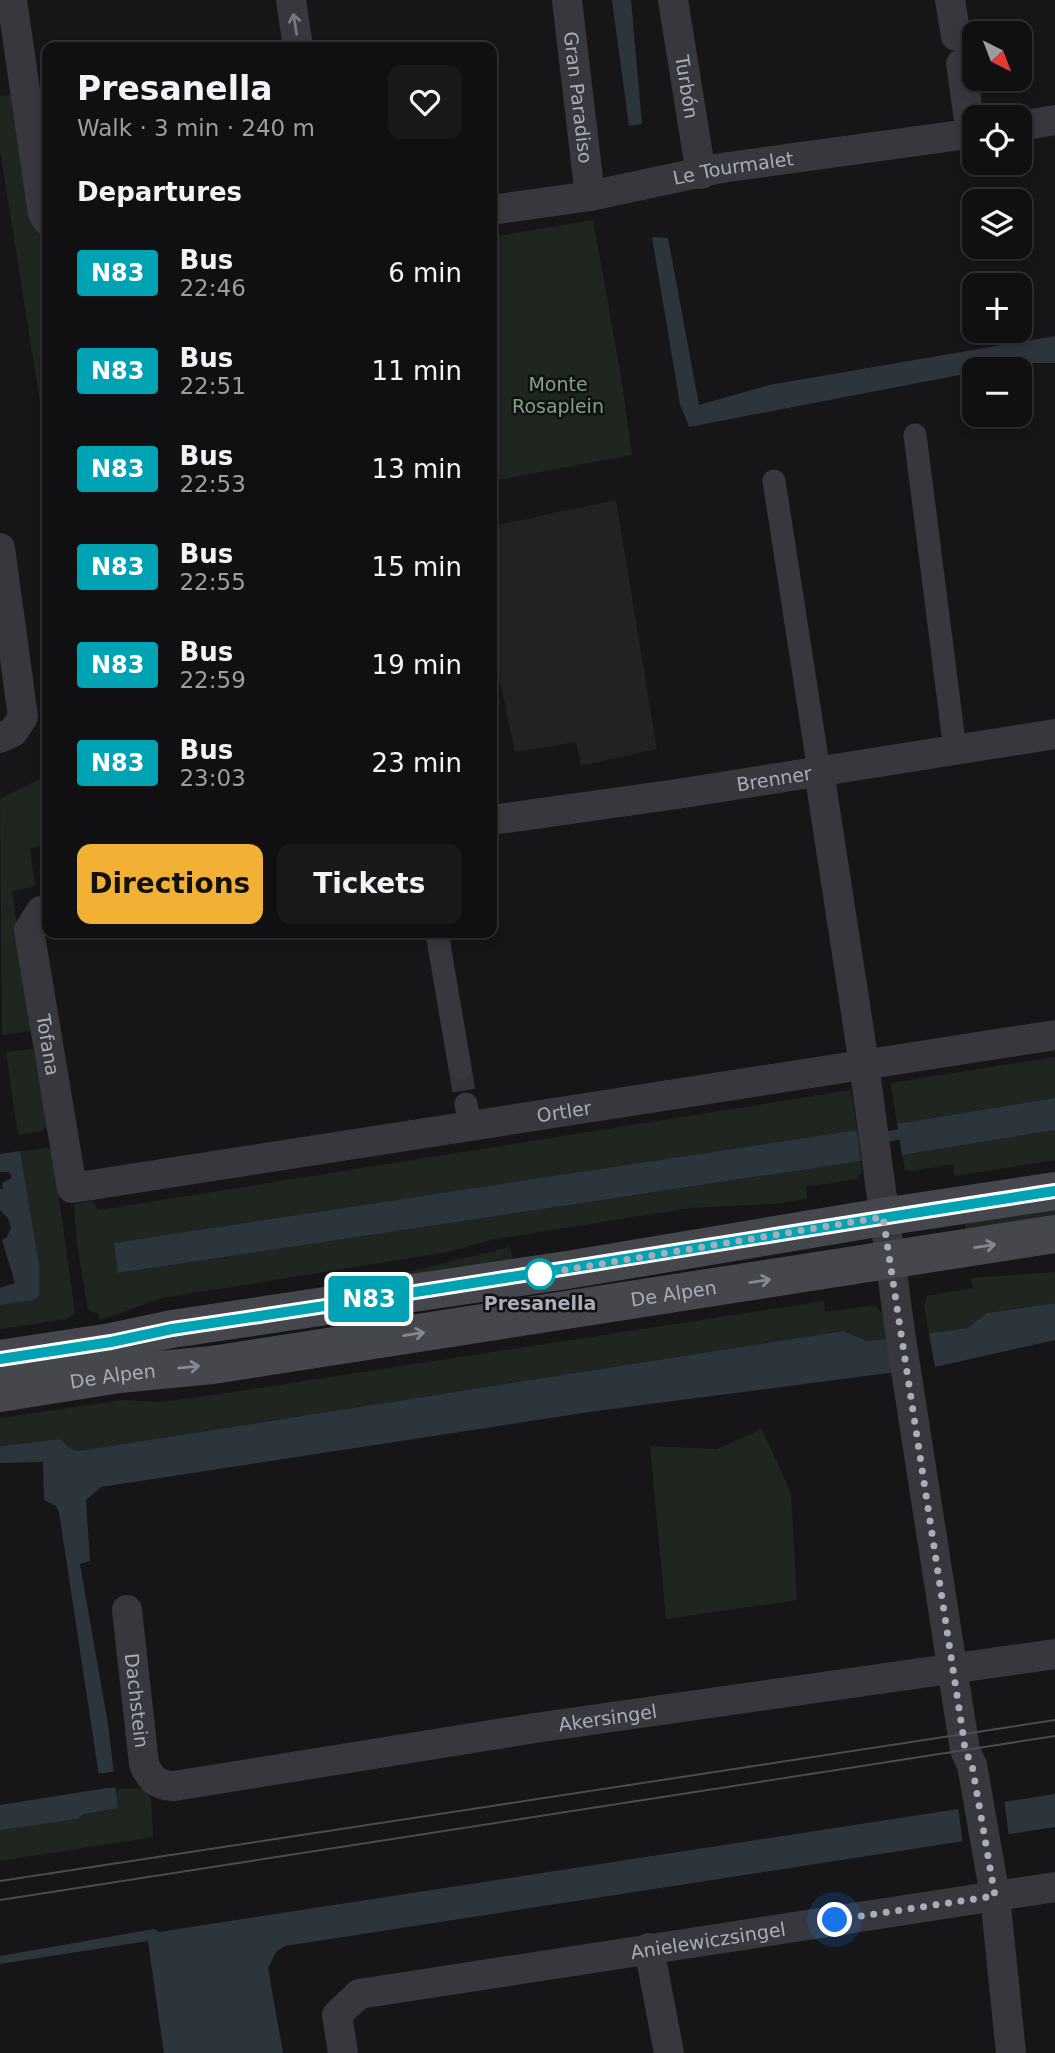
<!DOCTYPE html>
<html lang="en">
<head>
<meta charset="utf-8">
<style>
  :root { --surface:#101012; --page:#19191b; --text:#f1f3f6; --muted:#9c9d9f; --line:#303032; --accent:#f2b134 }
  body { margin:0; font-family:"DejaVu Sans",sans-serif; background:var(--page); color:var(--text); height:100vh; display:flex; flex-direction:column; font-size:26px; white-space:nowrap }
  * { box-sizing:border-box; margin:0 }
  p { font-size:23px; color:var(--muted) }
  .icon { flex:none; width:38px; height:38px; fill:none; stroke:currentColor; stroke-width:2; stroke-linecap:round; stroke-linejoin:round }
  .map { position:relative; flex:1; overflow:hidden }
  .sheet { position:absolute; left:42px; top:42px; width:455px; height:896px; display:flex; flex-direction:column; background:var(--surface); border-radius:14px; box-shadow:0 4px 10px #0003,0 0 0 2px var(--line) }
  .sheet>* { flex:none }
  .badge { padding:0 14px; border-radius:5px; font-size:24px; line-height:46px }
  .needle { width:46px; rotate:138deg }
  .fabs { position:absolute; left:962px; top:21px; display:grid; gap:14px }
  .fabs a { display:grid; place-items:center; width:70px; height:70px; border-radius:14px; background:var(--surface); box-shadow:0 4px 10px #0003,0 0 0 2px var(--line); font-size:35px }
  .you { position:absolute; width:35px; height:35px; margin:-18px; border:5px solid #fff; border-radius:50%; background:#1a73e8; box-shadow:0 0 0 10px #1a73e833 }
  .map>.badge { position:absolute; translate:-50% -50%; box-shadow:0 0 0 4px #fff }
  h2 { padding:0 35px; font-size:26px; line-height:63px }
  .round { display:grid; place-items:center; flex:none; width:74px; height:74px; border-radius:14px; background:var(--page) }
  .overview { display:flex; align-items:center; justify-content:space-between; height:119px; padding:0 35px }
  h1 { font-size:33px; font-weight:600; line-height:52px }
  .cta { display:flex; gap:14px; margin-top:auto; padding:14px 35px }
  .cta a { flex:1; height:80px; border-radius:14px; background:var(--accent); color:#111; font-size:28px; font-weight:600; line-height:80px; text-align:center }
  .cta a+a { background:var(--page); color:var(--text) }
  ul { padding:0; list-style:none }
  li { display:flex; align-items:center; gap:21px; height:98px; padding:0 35px }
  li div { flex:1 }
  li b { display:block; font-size:26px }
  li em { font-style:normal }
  li .badge { min-width:77px; font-weight:700; text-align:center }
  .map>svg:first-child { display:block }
  .built { fill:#222225 }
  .green { fill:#1e261f }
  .water { fill:#2c353c }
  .pier { fill:#161618 }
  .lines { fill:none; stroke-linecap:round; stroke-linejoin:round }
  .stream { stroke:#2c353c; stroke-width:10 }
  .pedestrian-tunnel { stroke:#333438; stroke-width:23; stroke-dasharray:23 11; stroke-linecap:butt }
  .pedestrian { stroke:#37383d; stroke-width:23 }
  .minor { stroke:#37383d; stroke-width:30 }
  .secondary { stroke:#45474d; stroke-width:38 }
  .tram { stroke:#4a4c52; stroke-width:2 }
  .oneway { stroke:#757881 }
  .oneway2 { stroke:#858993 }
  .line-casing { stroke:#fff; stroke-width:16 }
  .line { stroke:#00a3b4; stroke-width:10 }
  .walk { stroke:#a8adb8; stroke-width:7; stroke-dasharray:0 12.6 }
  .stop-dot { fill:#fff; stroke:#00a3b4; stroke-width:3.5 }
  .labels { text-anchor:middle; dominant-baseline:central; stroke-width:5; stroke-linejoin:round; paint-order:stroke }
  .street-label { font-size:19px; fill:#a8adb8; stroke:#111113 }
  .park-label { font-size:19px; fill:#7fa381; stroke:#111113 }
  .stop-label { font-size:19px; font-weight:bold; fill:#a8adb8; stroke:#111113 }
</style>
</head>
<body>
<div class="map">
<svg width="1055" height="2053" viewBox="0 0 1055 2053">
  <rect width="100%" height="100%" fill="#161618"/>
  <path class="built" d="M616,500L657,749L581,766L576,742L515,752L492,644V526Z"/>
  <g class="green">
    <path d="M11,95L36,217L42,239L47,248V446L0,150V96Z"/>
    <path d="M593,220L622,382L632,455L492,481V237Z"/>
    <path d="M47,775V862L44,846L30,848L35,886L12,891L32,1028L30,1031L2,1035L0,799Z"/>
    <path d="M33,1049L47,1126L42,1131L18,1135L6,1052Z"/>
    <path d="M1055,1057V1098L897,1124L891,1083Z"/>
    <path d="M851,1090L857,1130L114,1244L119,1273L861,1161L862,1173L857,1179L806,1187L807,1199L775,1204L690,1208L495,1239L448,1252L163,1298L100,1320L98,1314L88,1310L77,1244L74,1204L92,1201L99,1210Z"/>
    <path d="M1055,1130V1160L955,1176L953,1164L911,1171L905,1170L902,1155Z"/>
    <path d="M48,1148L51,1150L54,1162L75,1313L66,1319L0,1329V1305L34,1300L39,1296V1264L20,1151Z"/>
    <path d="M1055,1201V1226L967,1239L963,1215Z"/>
    <path d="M510,1247L514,1265L145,1315L395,1275Z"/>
    <path d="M1055,1272V1303L987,1313L967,1328L929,1333L924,1306L927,1296L972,1288L971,1278Z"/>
    <path d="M824,1301L825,1312L875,1305L882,1313L887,1339L867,1341L843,1331L79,1451H72L65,1442H26L0,1446V1418L123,1400L159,1402L194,1398Z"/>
    <path d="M762,1429L791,1493L797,1600L666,1619L650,1446L717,1449Z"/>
    <path d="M117,1789H143L151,1798L153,1837L0,1861V1829L118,1808Z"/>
  </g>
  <g class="water">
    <path d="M612,0H631L642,124L629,126Z"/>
    <path d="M652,237L668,238L699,405L769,385L1055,336V363H1022L990,369H975V372L689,427L680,404Z"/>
    <path d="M1055,1098V1130L902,1155L897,1124Z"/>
    <path d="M857,1130L861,1161L118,1273L114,1243Z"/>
    <path d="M20,1151L39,1264V1296L34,1300L0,1305V1288L15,1283L2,1240L7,1237L11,1228L8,1218L0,1210V1189L3,1188L2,1183L12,1178L9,1172H0V1154Z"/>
    <path d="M1055,1303V1340L935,1367L589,1412L101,1487L86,1500L90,1561L80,1564L108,1724L118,1808L84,1814L77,1819L0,1830V1805L101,1789L59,1512L56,1506L44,1500L43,1462L0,1463V1446L60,1439L72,1450L79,1451L843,1331L867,1341L887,1339L967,1328L987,1313Z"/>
    <path d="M1055,1794V1827L285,1946L276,1952L268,1968L283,2053H164L148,1941L0,1964V1956L154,1929L159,1932Z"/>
  </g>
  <g class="pier">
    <path d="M929,1333L935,1367L893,1373L887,1339Z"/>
    <path d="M119,1771L121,1787L96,1789L95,1774Z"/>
    <path d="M1004,1798L1009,1838L963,1845L958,1805Z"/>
  </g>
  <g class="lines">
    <path class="stream" d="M875,1139L911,1132"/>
    <path class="pedestrian-tunnel" d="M460,1068L466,1104"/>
    <g class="pedestrian">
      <path d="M915,435L955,750"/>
      <path d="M774,481L819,771"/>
      <path d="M437,933L460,1068"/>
      <path d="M466,1104L470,1126"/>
    </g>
    <g class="minor">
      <path d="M12,0L43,214L47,220"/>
      <path d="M291,0L298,47"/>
      <path id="s1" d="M567,0L590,196"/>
      <path id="s2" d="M673,0L701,174"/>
      <path d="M950,0L956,36"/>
      <path d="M961,64L971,134"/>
      <path d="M1020,126L1055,120"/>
      <path id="s3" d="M492,210L590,196L721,168L975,133"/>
      <path d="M0,548L23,717L13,732L0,738"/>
      <path d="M819,771L864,1064L900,1332L965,1750L972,1765L995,1896L1011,2053"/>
      <path id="s4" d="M492,820L677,794L1055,734"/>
      <path id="s5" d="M47,910L41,911L29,930L72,1188L1055,1035"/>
      <path id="s6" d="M127,1610L144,1764C151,1780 157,1785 174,1786L535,1728L1055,1654"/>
      <path d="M649,1948L669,2053"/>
      <path id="s7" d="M343,2053L337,2015L359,1994L1055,1887"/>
    </g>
    <g class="secondary">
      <path d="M0,1359L111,1342L172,1329L567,1270L883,1217L1055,1191"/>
      <path id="s8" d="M0,1393L119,1374L212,1365L1055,1234"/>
    </g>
    <g class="tram">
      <path d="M0,1881L1055,1720"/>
      <path d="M0,1900L1055,1736"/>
    </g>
  </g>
  <defs><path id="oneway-shaft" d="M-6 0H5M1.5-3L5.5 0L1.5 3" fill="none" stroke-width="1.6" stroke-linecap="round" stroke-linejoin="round" transform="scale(1.75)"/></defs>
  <use class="oneway" href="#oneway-shaft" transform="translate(295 24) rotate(-99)"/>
  <g class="oneway2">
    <use href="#oneway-shaft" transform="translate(985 1246) rotate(-9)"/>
    <use href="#oneway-shaft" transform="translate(760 1281) rotate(-9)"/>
    <use href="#oneway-shaft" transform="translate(414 1334) rotate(-9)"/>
    <use href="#oneway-shaft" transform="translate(189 1367) rotate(-6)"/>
  </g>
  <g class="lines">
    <g class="line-casing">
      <path id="line" d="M0,1359L111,1342L172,1329C467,1286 761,1236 1055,1191"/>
    </g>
    <use href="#line" class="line"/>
    <path class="walk" d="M540,1274L883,1217L963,1734L965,1750L972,1765L995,1896L835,1920"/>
  </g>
  <circle class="stop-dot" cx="540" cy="1274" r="14"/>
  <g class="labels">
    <g class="street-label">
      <text stroke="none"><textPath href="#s2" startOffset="88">Turbón</textPath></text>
      <text stroke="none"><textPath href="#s1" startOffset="98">Gran Paradiso</textPath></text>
      <text stroke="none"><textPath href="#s3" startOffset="245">Le Tourmalet</textPath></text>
      <text stroke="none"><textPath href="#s4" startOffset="285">Brenner</textPath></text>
      <text stroke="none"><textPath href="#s5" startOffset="145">Tofana</textPath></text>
      <text stroke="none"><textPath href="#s5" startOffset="788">Ortler</textPath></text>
      <text stroke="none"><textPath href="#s8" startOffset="681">De Alpen</textPath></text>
      <text stroke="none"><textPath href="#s8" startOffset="114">De Alpen</textPath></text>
      <text stroke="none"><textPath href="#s6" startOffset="91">Dachstein</textPath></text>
      <text stroke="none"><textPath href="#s6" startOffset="634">Akersingel</textPath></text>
      <text stroke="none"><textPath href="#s7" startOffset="422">Anielewiczsingel</textPath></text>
    </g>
    <g class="park-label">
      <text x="558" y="384">Monte<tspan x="558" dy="22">Rosaplein</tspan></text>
    </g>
    <g class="stop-label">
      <text x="540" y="1303">Presanella</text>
    </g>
  </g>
</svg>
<div class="fabs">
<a><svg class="needle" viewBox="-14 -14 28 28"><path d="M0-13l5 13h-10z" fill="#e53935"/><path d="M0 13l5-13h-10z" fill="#9c9d9f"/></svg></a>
<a><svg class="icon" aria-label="locate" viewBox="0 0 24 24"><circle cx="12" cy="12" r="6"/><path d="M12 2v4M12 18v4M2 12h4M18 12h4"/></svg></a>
<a><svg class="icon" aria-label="layers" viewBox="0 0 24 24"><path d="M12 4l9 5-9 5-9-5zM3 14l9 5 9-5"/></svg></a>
<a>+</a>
<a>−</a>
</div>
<div class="you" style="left:835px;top:1920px"></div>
<b class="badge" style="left:369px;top:1299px;background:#00a3b4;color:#fff">N83</b>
<section class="sheet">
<div class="overview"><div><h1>Presanella</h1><p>Walk · 3 min · 240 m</p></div><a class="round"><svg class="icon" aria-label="heart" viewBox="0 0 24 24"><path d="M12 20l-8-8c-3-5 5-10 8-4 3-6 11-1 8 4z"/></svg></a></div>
<h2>Departures</h2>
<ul>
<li><span class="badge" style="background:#00a3b4;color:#fff">N83</span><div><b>Bus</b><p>22:46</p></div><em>6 min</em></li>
<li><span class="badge" style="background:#00a3b4;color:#fff">N83</span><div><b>Bus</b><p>22:51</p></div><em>11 min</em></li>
<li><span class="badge" style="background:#00a3b4;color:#fff">N83</span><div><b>Bus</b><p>22:53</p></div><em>13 min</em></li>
<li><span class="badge" style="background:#00a3b4;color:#fff">N83</span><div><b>Bus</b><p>22:55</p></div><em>15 min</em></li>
<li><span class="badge" style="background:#00a3b4;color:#fff">N83</span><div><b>Bus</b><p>22:59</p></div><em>19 min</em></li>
<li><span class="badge" style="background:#00a3b4;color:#fff">N83</span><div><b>Bus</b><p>23:03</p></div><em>23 min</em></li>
</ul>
<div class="cta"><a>Directions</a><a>Tickets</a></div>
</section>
</div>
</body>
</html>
